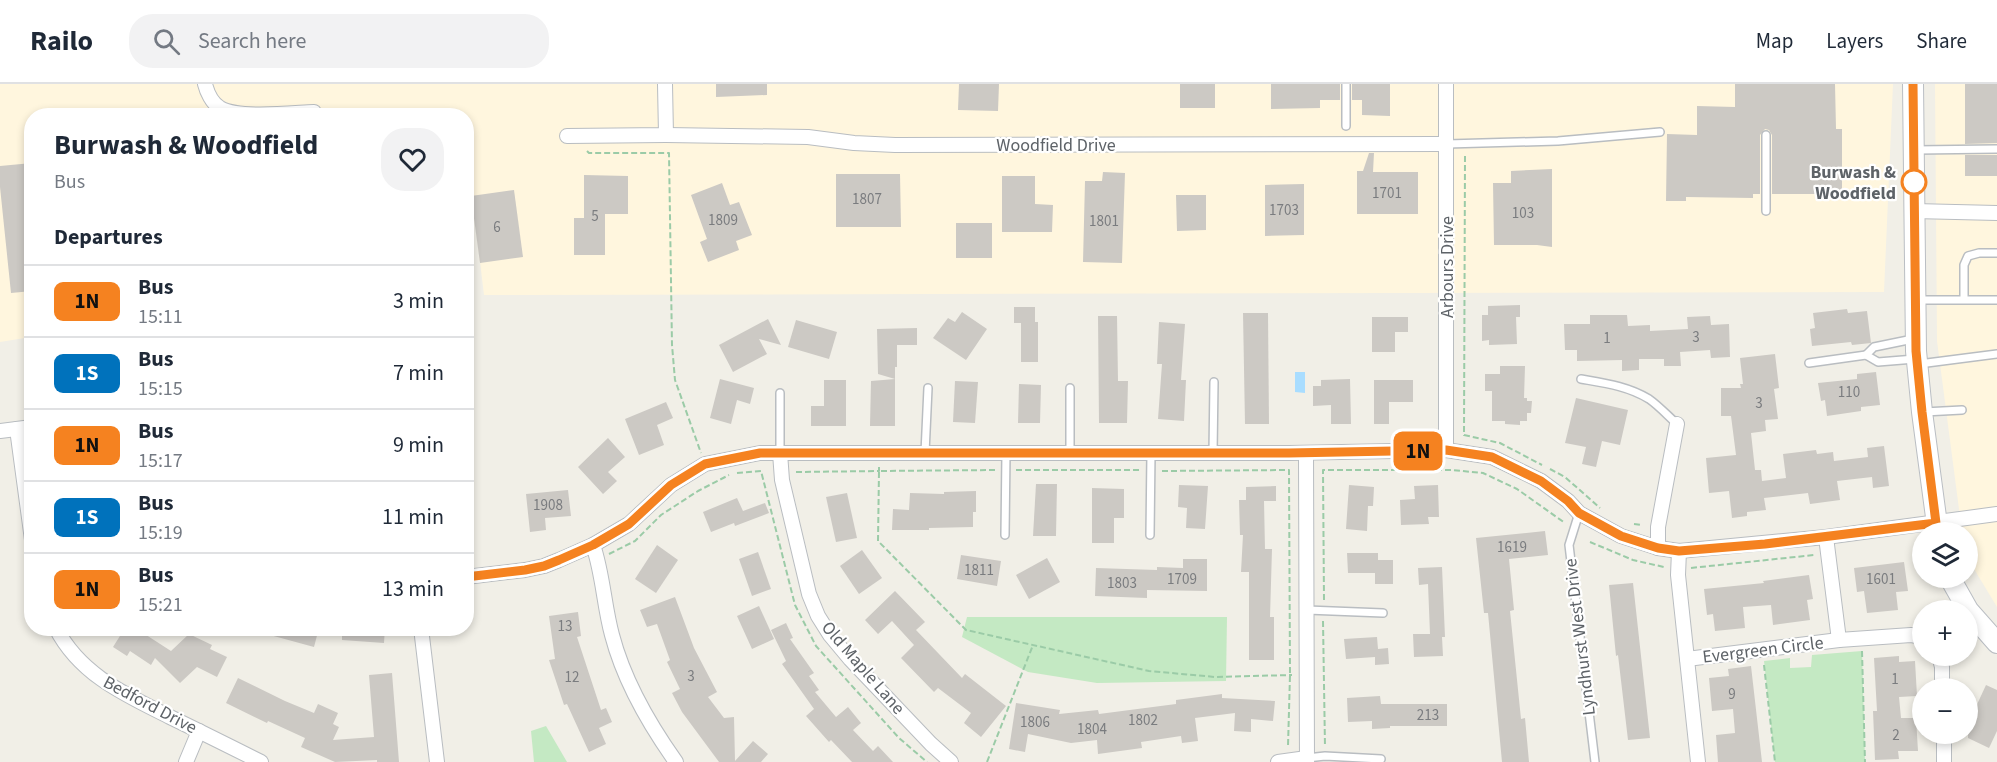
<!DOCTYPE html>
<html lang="en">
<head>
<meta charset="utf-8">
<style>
  :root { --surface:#fff; --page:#f2f2f3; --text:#1f2937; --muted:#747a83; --line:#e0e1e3 }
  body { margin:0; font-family:"Source Sans 3",sans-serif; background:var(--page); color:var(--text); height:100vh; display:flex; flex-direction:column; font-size:22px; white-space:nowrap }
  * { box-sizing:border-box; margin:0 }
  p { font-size:20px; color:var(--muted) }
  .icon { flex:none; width:33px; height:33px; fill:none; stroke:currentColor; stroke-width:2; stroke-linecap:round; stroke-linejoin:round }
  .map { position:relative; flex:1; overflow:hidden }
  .sheet { position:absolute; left:24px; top:24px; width:450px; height:528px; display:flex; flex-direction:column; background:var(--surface); border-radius:24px; box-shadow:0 3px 9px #0003 }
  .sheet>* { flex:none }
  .badge { padding:0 12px; border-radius:9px; font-size:21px; line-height:39px }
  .fabs { position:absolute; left:1912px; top:438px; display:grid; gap:12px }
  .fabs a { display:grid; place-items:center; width:66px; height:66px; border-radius:50%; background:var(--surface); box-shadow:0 3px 9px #0003; font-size:30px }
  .map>.badge { position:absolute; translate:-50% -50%; box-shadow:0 0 0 3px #fff }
  h2 { padding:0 30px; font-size:22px; line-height:54px }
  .round { display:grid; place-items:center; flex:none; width:63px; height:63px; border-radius:24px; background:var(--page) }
  .headline { display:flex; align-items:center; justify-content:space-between; height:102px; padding:0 30px }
  h1 { font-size:28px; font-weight:700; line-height:45px }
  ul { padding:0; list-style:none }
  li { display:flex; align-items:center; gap:18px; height:72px; padding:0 30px; border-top:2px solid var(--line) }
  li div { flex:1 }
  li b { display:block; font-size:22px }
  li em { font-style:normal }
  li .badge { min-width:66px; font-weight:700; text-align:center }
  header { display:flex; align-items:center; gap:36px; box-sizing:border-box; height:84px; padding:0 30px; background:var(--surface); border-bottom:2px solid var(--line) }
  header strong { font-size:28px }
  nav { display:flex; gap:33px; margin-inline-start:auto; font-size:21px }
  .search { width:420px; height:54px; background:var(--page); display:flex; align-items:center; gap:15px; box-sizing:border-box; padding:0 21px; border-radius:24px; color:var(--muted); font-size:22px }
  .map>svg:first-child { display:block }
  .commercial { fill:#fff6de }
  .green { fill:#c4e9c3 }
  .water { fill:#a9ddff }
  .building { fill:#ccc9c4 }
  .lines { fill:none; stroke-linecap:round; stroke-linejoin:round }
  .lane-casing { stroke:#b9bdc1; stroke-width:10 }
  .street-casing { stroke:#b9bdc1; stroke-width:16 }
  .secondary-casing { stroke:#babec3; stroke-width:22 }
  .path { stroke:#9bcba7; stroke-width:2; stroke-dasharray:6 3; stroke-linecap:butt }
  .lane { stroke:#fff; stroke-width:7 }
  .street { stroke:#fff; stroke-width:14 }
  .secondary { stroke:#fff; stroke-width:20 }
  .line-casing { stroke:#fff; stroke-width:14 }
  .line { stroke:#f58220; stroke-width:9 }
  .stop-dot { fill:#fff; stroke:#f58220; stroke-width:3 }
  .labels { text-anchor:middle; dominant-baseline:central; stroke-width:4.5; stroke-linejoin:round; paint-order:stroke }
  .number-label { font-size:15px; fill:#7a7c7f }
  .street-label { font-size:18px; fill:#5e6368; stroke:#fff }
  .stop-label { font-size:18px; font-weight:bold; fill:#5e6368; stroke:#fff; text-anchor:end }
</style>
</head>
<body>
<header>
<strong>Railo</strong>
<div class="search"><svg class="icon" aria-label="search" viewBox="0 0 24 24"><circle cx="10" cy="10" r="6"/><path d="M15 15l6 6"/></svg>Search here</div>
<nav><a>Map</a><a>Layers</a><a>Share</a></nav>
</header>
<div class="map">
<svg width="1997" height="678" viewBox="0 0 1997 678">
  <rect width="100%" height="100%" fill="#f1efe7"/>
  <g class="commercial">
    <path d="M0,0H1893L1884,208L484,211L473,120H467L466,32H32L31,253L0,258Z"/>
    <path d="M1935,0H1997V523L1968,475V448H1962L1937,257Z"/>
  </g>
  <g class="green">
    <path d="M967,533H1227L1226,597L1097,599L1028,588L962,553Z"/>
    <path d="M1862,567L1865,678H1775L1764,577L1790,574V584L1811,583L1812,571Z"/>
    <path d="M546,642L567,678H534L531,647Z"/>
  </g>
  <path class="water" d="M1295,288H1305V309L1295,308Z"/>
  <g class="building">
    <path d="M716,0H767V11L716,13Z"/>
    <path d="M959,0H999L998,27L958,26Z"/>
    <rect x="1180" y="0" width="35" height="24"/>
    <path d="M1271,0H1340V16H1320V24L1271,25Z"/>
    <path d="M1352,0H1390V32L1362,31V16H1352Z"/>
    <path d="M1735,0H1835L1836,45H1842V110H1772V51L1769,46L1765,45L1760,51V110H1753V114L1686,113V117H1666L1667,50L1697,51V22L1735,23Z"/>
    <path d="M1965,0H1997V59L1965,60Z"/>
    <path d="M1369,69H1374L1373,88H1418V130H1357V87H1363Z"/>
    <rect x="1965" y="71" width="32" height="21"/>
    <path d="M32,79V207L11,209L0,103V82Z"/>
    <path d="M1552,85V163L1537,161H1494L1493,99H1511V87Z"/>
    <path d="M1103,88L1125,89L1122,179L1083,178L1085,97H1102Z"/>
    <path d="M836,90H900L901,143H836Z"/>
    <path d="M584,91L628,92V130H605V171H574V134H584Z"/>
    <path d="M1002,92H1035V120L1053,121L1052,148H1002Z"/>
    <path d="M722,99L730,121L739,118L752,151L736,157L739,166L708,178L700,158L707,155L691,111Z"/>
    <path d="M1304,100V151L1265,152V101Z"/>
    <path d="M514,106L523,173L480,179L471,112Z"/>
    <path d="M1176,111H1206V146L1177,147Z"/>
    <rect x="956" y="139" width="36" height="35"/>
    <path d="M1520,221V233H1516L1517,260L1489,261V256L1482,257V231H1488V222Z"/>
    <path d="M1014,223H1035V238H1038V278H1021V239H1014Z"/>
    <path d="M1847,225L1848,229L1867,227L1871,259L1852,261L1851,258L1812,262L1810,245L1815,244L1813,229Z"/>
    <path d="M962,228L987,245L966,276L933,254L948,234L955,238Z"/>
    <path d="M1243,229H1268L1269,340H1245Z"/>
    <path d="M1590,231H1627L1628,242L1650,241V247L1688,245L1687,233L1710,232L1711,241L1729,240L1730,273L1711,274L1710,266L1680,268L1681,282H1664V275H1639V286L1622,287V276L1577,277V266H1565L1564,240H1590Z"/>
    <path d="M1098,232H1117L1118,297H1128L1127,339H1099Z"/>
    <path d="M1372,233H1408V248H1395V268H1372Z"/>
    <path d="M768,235L781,261L759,255L767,270L733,288L719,261Z"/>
    <path d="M796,236L837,248L829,275L788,263Z"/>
    <path d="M1159,238L1185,240L1181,296H1186L1184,337L1158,335L1162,280H1157Z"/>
    <path d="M917,244V261H897V283H895V295L878,290L877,245Z"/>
    <path d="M1775,270L1779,304L1774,305L1778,335L1765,336L1766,347L1751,349L1755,386H1761L1762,397L1786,394L1783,370L1816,366L1817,370L1833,368L1834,377L1868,373L1867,364L1884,362L1889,402L1873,404L1872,393L1837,397L1840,416L1810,420L1808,409L1764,414L1766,426L1747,428V432L1732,434L1729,407L1709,409L1706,374L1736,371L1731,332H1721V304H1741L1740,300H1743L1740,274Z"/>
    <path d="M1500,282H1525L1524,314H1527V317H1532L1531,329H1527V337H1520V341L1505,340V337H1492V307H1485V290H1500Z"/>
    <path d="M1876,288L1880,321L1861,323V327L1827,332L1825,316L1821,317L1818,299L1857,295V290Z"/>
    <path d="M720,295L754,304L750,320L737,316L731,340L710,334Z"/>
    <path d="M895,295V342H870L871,297Z"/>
    <path d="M1350,295L1351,340H1331V321L1313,322V302H1321V296Z"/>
    <path d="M824,296H846V342H811V322H824Z"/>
    <path d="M1374,296H1413V318H1389V340H1374Z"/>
    <path d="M955,297L978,298L975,339L953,338Z"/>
    <path d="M1019,300L1041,301L1040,339H1018Z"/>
    <path d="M1576,314L1628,326L1620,361L1602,357L1596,383L1582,380L1586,363L1565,359Z"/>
    <path d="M666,318L673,334L657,341L664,361L639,371L625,335Z"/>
    <path d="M608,354L625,373L608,388L617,397L603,410L578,383Z"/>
    <path d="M1036,400H1057L1056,452H1033Z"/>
    <path d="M1179,401L1208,402L1205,445L1186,444L1187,424L1178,423Z"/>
    <path d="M1349,401L1374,403L1373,422H1368L1367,447L1346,445Z"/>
    <path d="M1438,401L1439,433H1428L1429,440L1401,441L1400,416L1415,415L1414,402Z"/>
    <path d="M1276,402V417H1264L1265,465H1272L1270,533H1274V576H1249V488H1241L1243,451H1240L1239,416H1246V403Z"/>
    <path d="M1092,404L1124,405V434H1114V459H1092Z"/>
    <path d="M568,406L571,432L545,434L546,446L530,448L526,410Z"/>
    <path d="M976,407V428H973V443L929,444V446H892L893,425L909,426L910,409L944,410V408Z"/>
    <path d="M847,409L857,454L836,458L826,413Z"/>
    <path d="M737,414L743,427L765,419L769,429L735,442L734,439L711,448L703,428Z"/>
    <path d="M1545,447L1548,471L1509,475L1514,526L1510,527L1521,635L1525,634L1529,678H1502L1488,529H1484L1476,454Z"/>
    <path d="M657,461L678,476L656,509L635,495Z"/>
    <path d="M862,466L882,494L859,510L840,482Z"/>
    <path d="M758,468L771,505L752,512L739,475Z"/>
    <path d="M1347,469H1378V476H1393V500H1375V489H1348Z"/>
    <path d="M961,471L1001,477L997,502L957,495Z"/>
    <path d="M1047,474L1060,498L1029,515L1016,491Z"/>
    <path d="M1183,475H1207V507L1147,506V514L1095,512L1096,484L1157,486V483L1183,484Z"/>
    <path d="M1904,478L1908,507L1896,508L1898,526L1867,529L1864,507L1857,508L1854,484Z"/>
    <path d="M1442,483L1445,553H1442L1443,572L1414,573L1413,550H1430L1428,500L1419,501L1418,484Z"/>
    <path d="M1809,491L1813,515L1807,516L1810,536L1773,541L1771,521L1743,523L1745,544L1715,547L1713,530L1707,531L1704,505L1764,499L1763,497Z"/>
    <path d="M1633,499L1650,654L1628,656L1618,571L1616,572L1609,501Z"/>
    <path d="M895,507L925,538L916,546L962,594L965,590L1006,622L981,653L964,639L971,629L938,604L934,608L901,574L914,561L892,537L878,550L865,536Z"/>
    <path d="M675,513L694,564L717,608L708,613L724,634L734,633L735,677L753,657L768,670L761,678H719L682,628L672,609L680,605L667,578L670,576L657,540L647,543L640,526Z"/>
    <path d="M759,522L774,555L752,565L737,532Z"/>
    <path d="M578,528L581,552L577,553L601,626L606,624L612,638L599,644L606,660L589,668L567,620L564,621L549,576L555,575L549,532Z"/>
    <path d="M786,539L793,554L790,555L814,589L809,592L819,606L815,608L836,633L848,623L861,639L853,646L873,667L878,662L893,678H852L831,656L829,658L806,632L814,625L782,580L786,577L771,546Z"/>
    <path d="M125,544H129L138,550L140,547L171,567L189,550L212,561L210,565L227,573L217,593L197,583L180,599L155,574L151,581L130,567L127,572L113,563Z"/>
    <path d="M259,544H319L314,563L259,548Z"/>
    <path d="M342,544H385L384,559L342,556Z"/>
    <path d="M1377,553L1378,565L1388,564L1389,580L1375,581V573L1346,575L1344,555Z"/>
    <path d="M1899,572V578L1915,577L1917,612L1899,613L1901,634H1916L1918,667H1898L1899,675L1875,676L1873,627H1877L1874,574Z"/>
    <path d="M1751,582L1762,678H1718L1716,651L1735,649L1733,625L1712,627L1709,594L1729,592L1728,585Z"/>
    <path d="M392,589L399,678H377V676L335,678L301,663L305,654L268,637L267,639L226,619L238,594L285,617L314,629L318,620L338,629L333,640L339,643L333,656L374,653L369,591Z"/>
    <path d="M1986,601L1997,606V647L1989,664L1968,654V640Z"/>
    <path d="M1222,610V614L1275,617L1273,637L1251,635V648L1234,647L1235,629L1195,634L1198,657L1182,659L1181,652L1141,658L1142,664L1098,670L1097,656L1071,659L1028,650L1025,668L1009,665L1016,619L1060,626L1059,630L1098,626L1099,630L1176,620V616Z"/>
    <path d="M1380,612L1381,620H1447V642H1390V644L1372,645V637L1348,638L1347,614Z"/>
  </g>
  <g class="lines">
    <g class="lane-casing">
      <g id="lane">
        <path d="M1346,42V0"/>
        <path d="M1447,60L1558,57L1660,48"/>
        <path d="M1916,66L1997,65"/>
        <path d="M1766,127V51"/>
        <path d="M1964,215V181L1968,172L1979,169H1997"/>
        <path d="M1919,216H1997"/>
        <path d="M1913,255L1874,263L1866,271L1878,278L1915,275"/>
        <path d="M1809,279L1866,271"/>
        <path d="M1919,280L1997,270"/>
        <path d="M1581,295C1604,299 1628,302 1649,315C1659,322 1668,332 1677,340"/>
        <path d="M1924,328L1962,326"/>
        <path d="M780,369V309"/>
        <path d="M925,369L928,304"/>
        <path d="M1070,369V304"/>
        <path d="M1213,369L1214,298"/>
        <path d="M1579,429L1569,461L1595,678"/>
        <path d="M1005,451L1006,369"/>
        <path d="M1150,451L1151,369"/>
        <path d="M1307,526L1383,529"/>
        <path d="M1307,674L1325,672L1381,675"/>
      </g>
    </g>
    <g class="street-casing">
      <g id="street">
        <path d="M205,0C207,8 212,19 220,24C239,35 291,29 314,28"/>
        <path d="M666,51L808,53L854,59L895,61L1447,60"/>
        <path d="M567,52L666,51L665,0"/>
        <path d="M1914,127L1997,129"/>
        <path d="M17,345L32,456"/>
        <path d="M0,347L32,343"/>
        <path d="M1446,366V0"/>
        <path d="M780,369L782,396L809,510L818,532L830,551L850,575L931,660L951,678"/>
        <path d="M1306,369L1307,678"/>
        <path d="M1826,453L1839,556"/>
        <path d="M593,461C603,490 604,522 612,551C624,597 649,640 676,678"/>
        <path d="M1658,464V443L1677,340"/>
        <path d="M1679,467L1678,491L1698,678"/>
        <path d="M466,493L525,486L544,482L559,476L593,461L629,440L671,401L705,380L760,369H1289L1446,366L1492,373L1541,397L1568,417L1579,429L1621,452L1658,464L1679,467L1826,453L1997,430"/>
        <path d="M56,544C80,591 126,611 170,633C201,648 231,663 261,678"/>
        <path d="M421,544L437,678"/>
        <path d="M1939,572L1942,583V604"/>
        <path d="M1687,575L1839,556L1911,551L1923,553"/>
        <path d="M1944,650V678"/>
        <path d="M186,678L199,647"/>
        <path d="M1278,678L1307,674"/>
      </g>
    </g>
    <g class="secondary-casing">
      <g id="secondary">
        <path d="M1913,0L1916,267L1922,328L1938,448"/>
        <path d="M1950,494L1968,526L1997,559"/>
      </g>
    </g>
    <g class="path">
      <path d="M587,67L589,69H669L672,261L675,296L701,369"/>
      <path d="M1465,72L1464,351L1500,359L1542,381"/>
      <path d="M1550,385L1565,393L1600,424"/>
      <path d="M995,386L879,387L878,457L966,546L1149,587L1215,593L1292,591"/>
      <path d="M1016,386H1142"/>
      <path d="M1162,387L1289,386L1290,591L1288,662"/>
      <path d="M796,388L879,387V382"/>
      <path d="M737,389L761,387L795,521L816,562L899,654L927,678"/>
      <path d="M1634,440L1641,441"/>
      <path d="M1590,458L1633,476L1664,483"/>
      <path d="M609,470L635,457L661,431L698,407L729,391"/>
      <path d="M1691,484L1814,471"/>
      <path d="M1324,516L1323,386H1452L1483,389L1517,405L1565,439"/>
      <path d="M1323,537L1325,663"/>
      <path d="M1862,567L1865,678"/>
      <path d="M1764,581L1775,678"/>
      <path d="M987,678L1033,561"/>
    </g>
    <use href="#lane" class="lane"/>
    <use href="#street" class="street"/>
    <use href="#secondary" class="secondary"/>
  </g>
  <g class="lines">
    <g class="line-casing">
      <path id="line" d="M466,493L525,486L544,482L559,476L593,461L629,440L671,401L705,380L760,369H1289L1446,366L1492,373L1541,397L1568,417L1579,429L1621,452L1658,464L1679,467L1765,460L1936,439L1922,328L1916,267L1913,0"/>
    </g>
    <use href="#line" class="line"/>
  </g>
  <circle class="stop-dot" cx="1914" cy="98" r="12"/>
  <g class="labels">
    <g class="number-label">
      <text x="1387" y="109">1701</text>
      <text x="867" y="115">1807</text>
      <text x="1284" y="126">1703</text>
      <text x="1523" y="129">103</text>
      <text x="595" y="132">5</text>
      <text x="723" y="136">1809</text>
      <text x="1104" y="137">1801</text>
      <text x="497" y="143">6</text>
      <text x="1696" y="253">3</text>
      <text x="1607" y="254">1</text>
      <text x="1849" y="308">110</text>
      <text x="1759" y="319">3</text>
      <text x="548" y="421">1908</text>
      <text x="1512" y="463">1619</text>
      <text x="979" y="486">1811</text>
      <text x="1182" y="495">1709</text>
      <text x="1881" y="495">1601</text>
      <text x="1122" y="499">1803</text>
      <text x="565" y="542">13</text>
      <text x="691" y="592">3</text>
      <text x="572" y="593">12</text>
      <text x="1895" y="595">1</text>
      <text x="1732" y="610">9</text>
      <text x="1428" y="631">213</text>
      <text x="1143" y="636">1802</text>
      <text x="1035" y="638">1806</text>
      <text x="1092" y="645">1804</text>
      <text x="1896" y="651">2</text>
    </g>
    <g class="street-label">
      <text x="1056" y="61">Woodfield Drive</text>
      <text transform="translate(1447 183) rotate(-90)">Arbours Drive</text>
      <text transform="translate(1580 553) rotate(-97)">Lyndhurst West Drive</text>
      <text transform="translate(1763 566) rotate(-7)">Evergreen Circle</text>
      <text transform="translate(863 584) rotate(49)">Old Maple Lane</text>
      <text transform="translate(150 621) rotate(28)">Bedford Drive</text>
    </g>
    <g class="stop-label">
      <text x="1896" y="88">Burwash &amp;<tspan x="1896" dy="21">Woodfield</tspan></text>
    </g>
  </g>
</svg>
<div class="fabs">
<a><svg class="icon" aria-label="layers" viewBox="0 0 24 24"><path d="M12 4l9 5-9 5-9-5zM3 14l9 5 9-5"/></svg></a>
<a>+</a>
<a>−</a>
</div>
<b class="badge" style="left:1418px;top:367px;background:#f58220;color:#111">1N</b>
<section class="sheet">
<div class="headline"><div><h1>Burwash &amp; Woodfield</h1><p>Bus</p></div><a class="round"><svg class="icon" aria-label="heart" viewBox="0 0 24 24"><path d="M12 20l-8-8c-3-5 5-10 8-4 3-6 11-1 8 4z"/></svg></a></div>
<h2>Departures</h2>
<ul>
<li><span class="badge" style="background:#f58220;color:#111">1N</span><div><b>Bus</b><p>15:11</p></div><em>3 min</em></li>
<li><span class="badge" style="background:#0072bc;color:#fff">1S</span><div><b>Bus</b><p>15:15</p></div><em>7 min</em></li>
<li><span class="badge" style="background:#f58220;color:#111">1N</span><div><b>Bus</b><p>15:17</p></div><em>9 min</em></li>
<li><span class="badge" style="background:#0072bc;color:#fff">1S</span><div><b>Bus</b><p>15:19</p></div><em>11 min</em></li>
<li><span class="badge" style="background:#f58220;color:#111">1N</span><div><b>Bus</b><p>15:21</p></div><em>13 min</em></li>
</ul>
</section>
</div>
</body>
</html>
